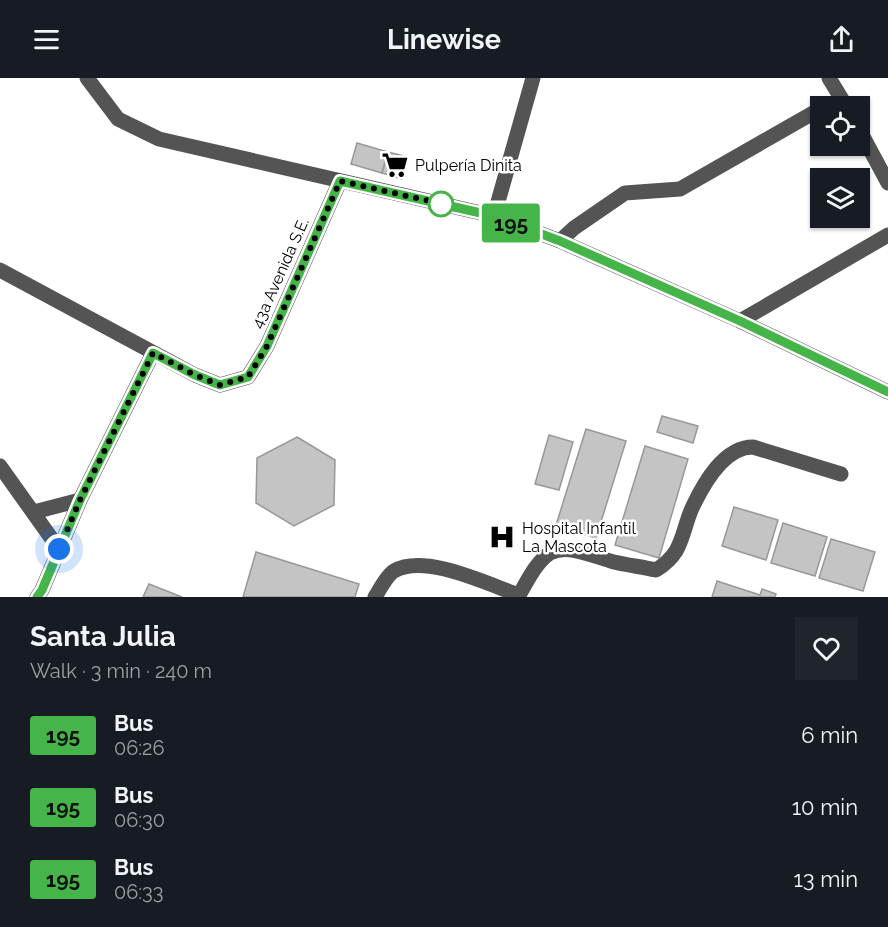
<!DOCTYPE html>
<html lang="en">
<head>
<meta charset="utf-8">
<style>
  :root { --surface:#171b24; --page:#20242c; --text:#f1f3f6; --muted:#9ea1a6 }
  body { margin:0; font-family:Raleway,sans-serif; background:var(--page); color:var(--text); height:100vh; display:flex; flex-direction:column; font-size:22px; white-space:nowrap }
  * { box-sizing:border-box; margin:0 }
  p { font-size:20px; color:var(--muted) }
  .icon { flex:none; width:33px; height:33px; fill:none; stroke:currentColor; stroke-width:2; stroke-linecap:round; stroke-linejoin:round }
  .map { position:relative; height:519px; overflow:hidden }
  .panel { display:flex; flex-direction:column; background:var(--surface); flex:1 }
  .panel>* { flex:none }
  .badge { padding:0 12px; border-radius:4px; font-size:21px; line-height:39px }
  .fabs { position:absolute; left:810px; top:18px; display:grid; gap:12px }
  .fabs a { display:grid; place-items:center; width:60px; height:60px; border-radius:0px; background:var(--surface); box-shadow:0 2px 4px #0004; font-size:30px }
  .you { position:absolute; width:30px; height:30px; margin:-15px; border:4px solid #fff; border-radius:50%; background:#1a73e8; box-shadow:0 0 0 9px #1a73e833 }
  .map>.badge { position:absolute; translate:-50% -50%; box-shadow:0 0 0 3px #fff }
  .round { display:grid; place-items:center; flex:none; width:63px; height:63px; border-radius:0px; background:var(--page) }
  .head { display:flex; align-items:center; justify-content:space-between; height:102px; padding:0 30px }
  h1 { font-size:28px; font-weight:700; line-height:45px }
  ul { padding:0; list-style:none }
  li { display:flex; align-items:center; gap:18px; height:72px; padding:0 30px }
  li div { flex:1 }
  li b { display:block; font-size:22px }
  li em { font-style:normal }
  li .badge { min-width:66px; font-weight:700; text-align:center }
  header { display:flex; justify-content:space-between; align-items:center; height:78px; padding:0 30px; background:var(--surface); font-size:27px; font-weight:700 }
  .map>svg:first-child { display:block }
  .building { fill:#c4c4c4; stroke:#989898; stroke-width:1.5 }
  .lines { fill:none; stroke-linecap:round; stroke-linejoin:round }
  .minor { stroke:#545454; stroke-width:15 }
  .line-casing { stroke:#fff; stroke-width:14 }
  .line { stroke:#45b549; stroke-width:9 }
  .walk { stroke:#000; stroke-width:6; stroke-dasharray:0 10.8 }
  .stop-dot { fill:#fff; stroke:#45b549; stroke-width:3 }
  .labels { text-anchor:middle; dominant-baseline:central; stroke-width:5; stroke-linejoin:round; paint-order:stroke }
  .poi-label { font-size:16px; fill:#000; stroke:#fff; text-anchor:start }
  .street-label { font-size:16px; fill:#000; stroke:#fff }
</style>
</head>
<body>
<header><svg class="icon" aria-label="menu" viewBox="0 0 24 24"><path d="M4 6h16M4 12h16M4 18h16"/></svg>Linewise<svg class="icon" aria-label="share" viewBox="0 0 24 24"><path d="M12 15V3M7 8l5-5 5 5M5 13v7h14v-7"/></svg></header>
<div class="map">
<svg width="888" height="519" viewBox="0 0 888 519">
  <rect width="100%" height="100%" fill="#fff"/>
  <g class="building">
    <path d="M357,65L388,74L382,95L351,86Z"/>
    <path d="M388,74L408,79L402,101L382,95Z"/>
    <path d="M662,338L698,348L693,365L657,354Z"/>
    <path d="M586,351L626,363L596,460L556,447Z"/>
    <path d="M549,357L573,364L559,412L535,406Z"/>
    <path d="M297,359L335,382L334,427L294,448L256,425L257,380Z"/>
    <path d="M645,368L688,381L659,480L615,467Z"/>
    <path d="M734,429L778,442L766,482L722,468Z"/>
    <path d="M783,445L827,459L815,498L771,485Z"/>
    <path d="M831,461L875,474L863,513L819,500Z"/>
    <path d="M256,474L359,506L355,519H243Z"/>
    <path d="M717,503L760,517L762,511L776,516L775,519H712Z"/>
    <path d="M149,506L182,519H143Z"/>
  </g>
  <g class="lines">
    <g class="minor">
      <path d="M87,0L118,41L159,61L494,138L560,163L740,243L888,314"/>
      <path d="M829,0L846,28"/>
      <path d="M860,53L888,105"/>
      <path d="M494,138L533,0"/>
      <path d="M560,163L574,150L625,115L680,111L820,31"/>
      <path d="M0,192L195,297L220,307L248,299L267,268L340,103"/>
      <path d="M740,243L888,157"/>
      <path d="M0,388L59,471"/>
      <path d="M34,434L80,422"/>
      <path d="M519,517C527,504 536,484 550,475C568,465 595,479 614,484C627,487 642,489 656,492C664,487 671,481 676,473C684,459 686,442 693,428C704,405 724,369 753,369L841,396"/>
      <path d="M37,519L42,512L80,422L153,275"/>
      <path d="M375,519C380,511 387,497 394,493C425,475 487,506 519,517L518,519"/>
    </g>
  </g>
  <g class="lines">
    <g class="line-casing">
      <path id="line" d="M37,519L42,512L80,422L153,275L195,297L220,307L248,299L267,268L340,103L494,138L560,163L740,243L888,314"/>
    </g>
    <use href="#line" class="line"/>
    <path class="walk" d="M59,471L80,422L153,275L195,297L220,307L248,299L267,268L340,103L443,126H441"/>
  </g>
  <defs>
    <g id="supermarket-bare" transform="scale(2.07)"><path d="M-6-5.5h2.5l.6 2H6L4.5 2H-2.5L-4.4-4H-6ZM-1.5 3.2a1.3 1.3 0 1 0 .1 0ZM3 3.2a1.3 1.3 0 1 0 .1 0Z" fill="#000" stroke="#fff" stroke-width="2.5" paint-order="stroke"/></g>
    <g id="hospital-bare" transform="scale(2.07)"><path d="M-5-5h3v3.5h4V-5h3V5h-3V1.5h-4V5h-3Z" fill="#000" stroke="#fff" stroke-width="2.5" paint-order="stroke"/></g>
  </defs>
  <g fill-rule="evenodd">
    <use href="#supermarket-bare" x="395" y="87"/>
    <use href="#hospital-bare" x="502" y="459"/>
  </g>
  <circle class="stop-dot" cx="441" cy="126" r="12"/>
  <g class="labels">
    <g class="poi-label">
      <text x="415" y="87">Pulpería Dinita</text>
      <text x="522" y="450">Hospital Infantil<tspan x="522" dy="18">La Mascota</tspan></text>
    </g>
    <g class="street-label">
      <text transform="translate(280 195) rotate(-66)">43a Avenida S.E.</text>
    </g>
  </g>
</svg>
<div class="fabs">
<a><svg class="icon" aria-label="locate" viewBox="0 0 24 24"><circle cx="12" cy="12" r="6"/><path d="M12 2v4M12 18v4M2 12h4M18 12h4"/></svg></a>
<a><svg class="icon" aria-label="layers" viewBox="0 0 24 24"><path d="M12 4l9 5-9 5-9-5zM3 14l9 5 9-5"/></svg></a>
</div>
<div class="you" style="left:59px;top:471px"></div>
<b class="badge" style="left:511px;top:145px;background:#45b549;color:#111">195</b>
</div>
<section class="panel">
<div class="head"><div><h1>Santa Julia</h1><p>Walk · 3 min · 240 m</p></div><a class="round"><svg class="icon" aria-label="heart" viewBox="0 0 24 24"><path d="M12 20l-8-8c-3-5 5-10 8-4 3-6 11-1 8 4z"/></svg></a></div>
<ul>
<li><span class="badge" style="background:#45b549;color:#111">195</span><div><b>Bus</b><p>06:26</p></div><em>6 min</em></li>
<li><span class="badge" style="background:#45b549;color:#111">195</span><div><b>Bus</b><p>06:30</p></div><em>10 min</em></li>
<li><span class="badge" style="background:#45b549;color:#111">195</span><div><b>Bus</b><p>06:33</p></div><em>13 min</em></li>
</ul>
</section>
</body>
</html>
